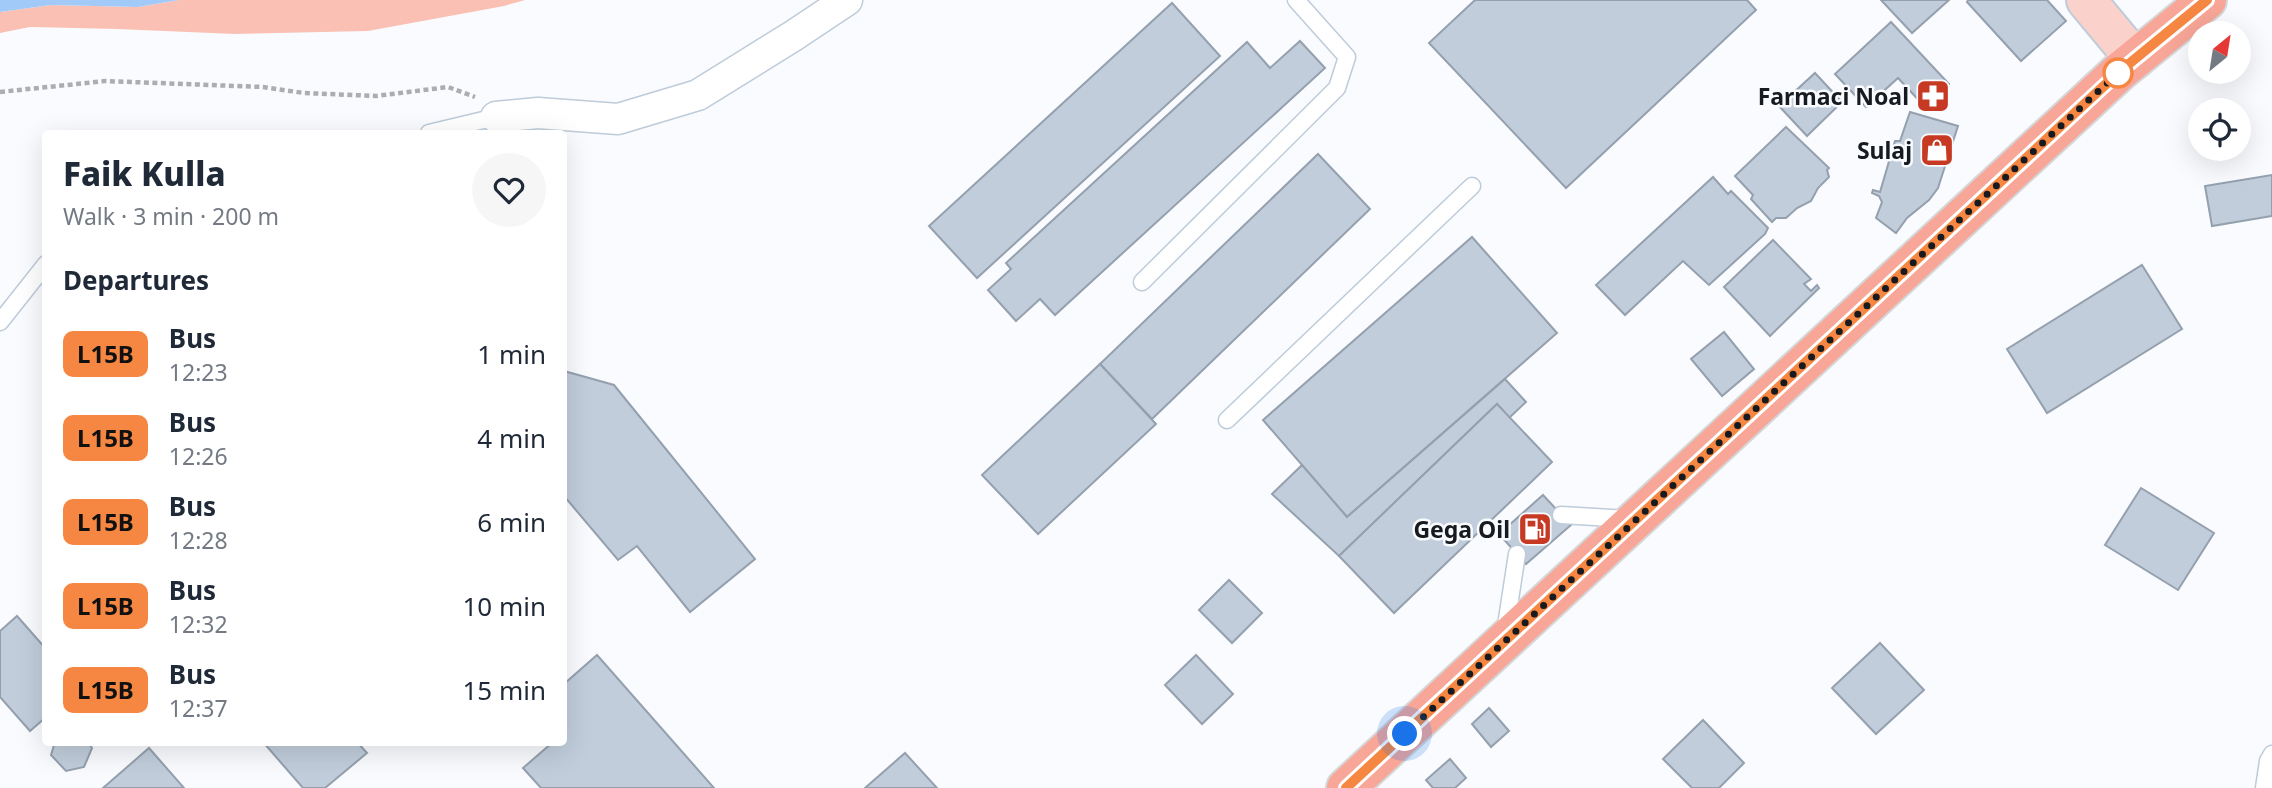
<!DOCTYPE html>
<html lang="en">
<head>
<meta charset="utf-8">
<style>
  :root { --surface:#fff; --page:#f6f6f7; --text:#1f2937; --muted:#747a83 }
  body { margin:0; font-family:"Noto Sans",sans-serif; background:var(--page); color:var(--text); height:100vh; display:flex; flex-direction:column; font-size:26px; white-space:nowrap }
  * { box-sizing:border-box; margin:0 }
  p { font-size:23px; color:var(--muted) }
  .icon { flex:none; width:38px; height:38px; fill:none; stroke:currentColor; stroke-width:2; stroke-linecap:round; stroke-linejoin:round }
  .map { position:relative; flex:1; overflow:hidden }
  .details { position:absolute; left:42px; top:130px; width:525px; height:616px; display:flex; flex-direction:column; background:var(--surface); border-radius:7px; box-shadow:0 7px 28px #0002 }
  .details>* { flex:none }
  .badge { padding:0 14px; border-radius:10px; font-size:24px; line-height:46px }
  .needle { width:46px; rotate:30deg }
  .fabs { position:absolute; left:2188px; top:21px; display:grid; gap:14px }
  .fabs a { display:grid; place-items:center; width:63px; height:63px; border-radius:50%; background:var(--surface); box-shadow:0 7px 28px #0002; font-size:35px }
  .you { position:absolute; width:35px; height:35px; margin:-18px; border:5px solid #fff; border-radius:50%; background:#1a73e8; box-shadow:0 0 0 10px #1a73e833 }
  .map>.badge { position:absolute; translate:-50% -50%; box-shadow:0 0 0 4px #fff }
  h2 { padding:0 21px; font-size:26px; line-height:63px }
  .round { display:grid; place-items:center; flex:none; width:74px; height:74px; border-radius:37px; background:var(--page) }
  .headline { display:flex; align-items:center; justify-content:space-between; height:119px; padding:0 21px }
  h1 { font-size:33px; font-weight:800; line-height:52px }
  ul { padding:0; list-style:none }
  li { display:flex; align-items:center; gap:21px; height:84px; padding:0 21px }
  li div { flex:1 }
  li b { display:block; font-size:26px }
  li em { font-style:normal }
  li .badge { min-width:77px; font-weight:700; text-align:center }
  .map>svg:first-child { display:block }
  .green { fill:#fac0b4 }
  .water { fill:#a2caf9 }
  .building { fill:#c1cddb; stroke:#94a0ae; stroke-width:2 }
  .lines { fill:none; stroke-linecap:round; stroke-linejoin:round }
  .service-casing { stroke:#becbd9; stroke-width:19 }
  .minor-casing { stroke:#becbd9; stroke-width:33 }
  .secondary-casing { stroke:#becbd9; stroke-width:42 }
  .primary-casing { stroke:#d5d6d7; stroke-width:42 }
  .path { stroke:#abadb1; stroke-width:4.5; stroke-dasharray:5 3.5; stroke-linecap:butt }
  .service { stroke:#fff; stroke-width:16 }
  .minor { stroke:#fff; stroke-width:30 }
  .secondary { stroke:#fbd2cb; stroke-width:38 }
  .primary { stroke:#f7a697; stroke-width:38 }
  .line-casing { stroke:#fff; stroke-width:16 }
  .line { stroke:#f68742; stroke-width:10 }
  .walk { stroke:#171b20; stroke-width:7; stroke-dasharray:0 12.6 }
  .stop-dot { fill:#fff; stroke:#f68742; stroke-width:3.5 }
  .labels { text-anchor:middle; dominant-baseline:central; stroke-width:5; stroke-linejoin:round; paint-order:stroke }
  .poi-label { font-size:23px; font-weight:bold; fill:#171b20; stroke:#f9fbfe; text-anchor:end }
</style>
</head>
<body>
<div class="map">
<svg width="2272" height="788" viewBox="0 0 2272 788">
  <rect width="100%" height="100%" fill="#f9fbfe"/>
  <path class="green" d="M179,0H525L504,6L368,31L235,34L117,29L30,27L0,33V12L51,5L138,7Z"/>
  <path class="water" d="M0,0H179L138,7L51,5L0,12Z"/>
  <g class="building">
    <path d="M1475,0H1747L1756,10L1566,188L1429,43Z"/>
    <path d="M1881,0H1949L1912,33Z"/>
    <path d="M1968,0H2047L2066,21L2021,61L1967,2Z"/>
    <path d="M1172,3L1220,56L977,278L929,226Z"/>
    <path d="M1891,22L1949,84L1925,107L1898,78L1866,107L1835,74Z"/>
    <path d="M1300,41L1325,68L1055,315L1040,299L1016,321L988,290L1011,269L1006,263L1247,42L1270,68Z"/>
    <path d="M1815,73L1842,102L1807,136L1779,106Z"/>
    <path d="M1910,112L1958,126L1938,188L1929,200L1907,218L1896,233L1876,218L1882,202L1879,196L1872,193L1873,190L1880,192L1895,141H1900Z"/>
    <path d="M1786,127L1829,168L1827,170L1829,177L1818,188L1811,201L1797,208L1786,218H1776L1772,222L1751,199L1753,195L1735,176Z"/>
    <path d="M1318,154L1370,209L1152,419L1100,364Z"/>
    <path d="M2272,175V216L2212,226L2205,186Z"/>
    <path d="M1713,177L1728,194L1731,191L1768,228L1765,234L1709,285L1683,261L1625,315L1596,285Z"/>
    <path d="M1472,237L1557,333L1347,517L1263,420Z"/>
    <path d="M1773,240L1811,279L1804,284L1811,291L1817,285L1819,288L1770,336L1724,287Z"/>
    <path d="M2142,265L2182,329L2047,413L2007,349Z"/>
    <path d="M1724,332L1754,369L1722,396L1691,359Z"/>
    <path d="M1100,364L1156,424L1038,534L982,475Z"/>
    <path d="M564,371L614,385L755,559L690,612L637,546L618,560L564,496Z"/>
    <path d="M1505,379L1526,402L1509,418L1497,404L1339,556L1272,494L1302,465L1347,517Z"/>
    <path d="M1497,404L1552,462L1394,613L1339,556Z"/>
    <path d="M2141,488L2214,533L2178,590L2105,545Z"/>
    <path d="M1543,495L1571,525L1526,564L1499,534Z"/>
    <path d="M1229,580L1262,613L1232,643L1199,610Z"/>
    <path d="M17,616L46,649V717L30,731L0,697V631Z"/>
    <path d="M1880,643L1924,690L1876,734L1832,688Z"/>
    <path d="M597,655L714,788H541L523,768L553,742H564V684Z"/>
    <path d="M1196,655L1233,694L1202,724L1165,685Z"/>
    <path d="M1489,708L1509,731L1491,747L1472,724Z"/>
    <path d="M1703,720L1744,763L1719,788H1692L1663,759Z"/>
    <path d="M55,742H88L92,748L84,767L66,771L51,755Z"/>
    <path d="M263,742H357L367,753L325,788H303Z"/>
    <path d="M149,748L184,788H103Z"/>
    <path d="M905,753L937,788H865Z"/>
    <path d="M1450,759L1466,778L1455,788H1433L1426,780Z"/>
  </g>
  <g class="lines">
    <g class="service-casing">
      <g id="service">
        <path d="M429,133L496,117"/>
        <path d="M1142,282L1337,88L1347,57L1296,0"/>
        <path d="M0,322L46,264"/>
        <path d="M1227,420L1472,186"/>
        <path d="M1561,515L1629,519"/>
        <path d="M1505,632L1517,554"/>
        <path d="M2264,788L2268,761L2272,754"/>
      </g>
    </g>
    <g class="minor-casing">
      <path id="minor" d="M496,117L538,113L618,119L698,95L793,36L847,0"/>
    </g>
    <g class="secondary-casing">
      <path id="secondary" d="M2086,0L2135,59"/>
    </g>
    <g class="primary-casing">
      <path id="primary" d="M1346,788L2119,72L2207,0"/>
    </g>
    <path class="path" d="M0,92L105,81L263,87L304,93L376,96L448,87L475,97"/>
    <use href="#service" class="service"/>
    <use href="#minor" class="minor"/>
    <use href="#secondary" class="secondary"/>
    <use href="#primary" class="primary"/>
  </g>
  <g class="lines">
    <g class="line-casing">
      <path id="line" d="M1346,788L2119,72L2207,0"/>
    </g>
    <use href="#line" class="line"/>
    <path class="walk" d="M1405,734L2118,73"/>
  </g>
  <defs>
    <g id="pharmacy-square" transform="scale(1.75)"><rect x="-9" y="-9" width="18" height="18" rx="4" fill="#c63a24" stroke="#f9fbfe"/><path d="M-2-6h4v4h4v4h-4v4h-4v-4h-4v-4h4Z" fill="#fff"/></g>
    <g id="shop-square" transform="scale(1.75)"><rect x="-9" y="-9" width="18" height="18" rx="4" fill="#c63a24" stroke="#f9fbfe"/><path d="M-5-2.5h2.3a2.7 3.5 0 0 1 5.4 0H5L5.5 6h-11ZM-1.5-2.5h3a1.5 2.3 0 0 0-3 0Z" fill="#fff"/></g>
    <g id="fuel-square" transform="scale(1.75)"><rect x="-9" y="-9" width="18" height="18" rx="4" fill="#c63a24" stroke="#f9fbfe"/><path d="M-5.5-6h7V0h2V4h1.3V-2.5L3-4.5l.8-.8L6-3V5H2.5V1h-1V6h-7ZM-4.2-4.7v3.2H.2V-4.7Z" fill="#fff"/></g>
  </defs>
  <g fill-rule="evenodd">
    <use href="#pharmacy-square" x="1933" y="96"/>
    <use href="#shop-square" x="1937" y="150"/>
    <use href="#fuel-square" x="1535" y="529"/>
  </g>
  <circle class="stop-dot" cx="2118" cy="73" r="14"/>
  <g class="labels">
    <g class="poi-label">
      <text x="1909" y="96">Farmaci Noal</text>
      <text x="1912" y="150">Sulaj</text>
      <text x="1510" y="529">Gega Oil</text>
    </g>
  </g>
</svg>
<div class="fabs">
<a><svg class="needle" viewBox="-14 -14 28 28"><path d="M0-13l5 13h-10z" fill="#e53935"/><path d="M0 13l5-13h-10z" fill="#747a83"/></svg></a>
<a><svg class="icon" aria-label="locate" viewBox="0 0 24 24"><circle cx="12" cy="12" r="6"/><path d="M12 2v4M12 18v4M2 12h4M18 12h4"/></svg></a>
</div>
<div class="you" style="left:1405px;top:734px"></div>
<section class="details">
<div class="headline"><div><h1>Faik Kulla</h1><p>Walk · 3 min · 200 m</p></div><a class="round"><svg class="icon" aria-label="heart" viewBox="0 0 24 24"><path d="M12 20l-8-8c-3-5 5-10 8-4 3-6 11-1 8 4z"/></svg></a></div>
<h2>Departures</h2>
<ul>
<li><span class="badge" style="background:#f68742;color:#111">L15B</span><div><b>Bus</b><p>12:23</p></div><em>1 min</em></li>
<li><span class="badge" style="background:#f68742;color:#111">L15B</span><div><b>Bus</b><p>12:26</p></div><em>4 min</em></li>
<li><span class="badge" style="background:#f68742;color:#111">L15B</span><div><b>Bus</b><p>12:28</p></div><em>6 min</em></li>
<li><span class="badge" style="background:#f68742;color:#111">L15B</span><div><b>Bus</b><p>12:32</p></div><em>10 min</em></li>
<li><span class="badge" style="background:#f68742;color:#111">L15B</span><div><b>Bus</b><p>12:37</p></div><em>15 min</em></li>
</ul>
</section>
</div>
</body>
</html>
